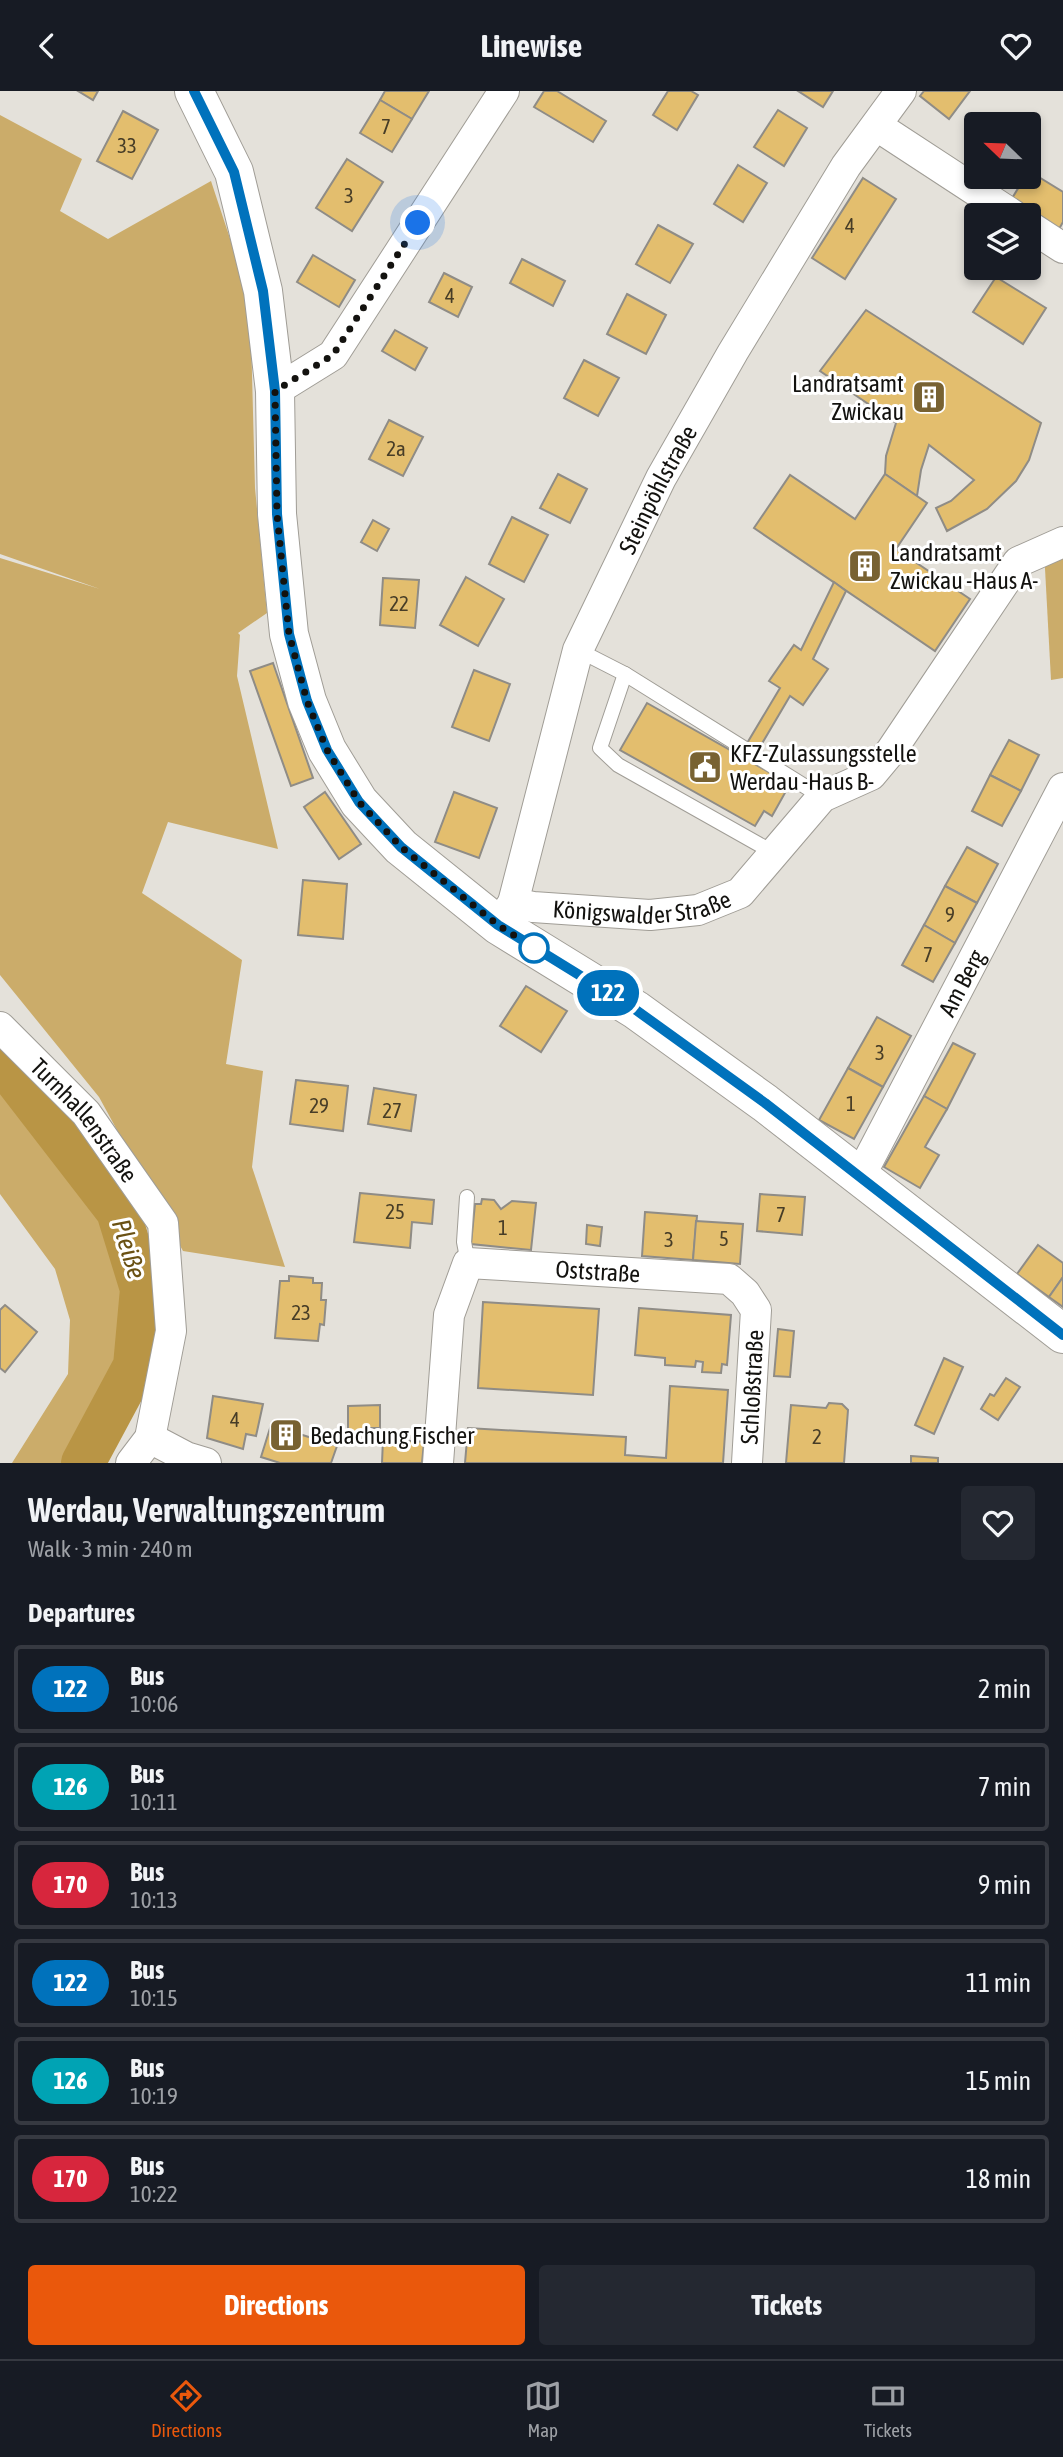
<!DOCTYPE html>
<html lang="en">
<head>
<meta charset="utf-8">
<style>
  :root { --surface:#171b24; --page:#242831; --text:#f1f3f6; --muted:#9ea1a6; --line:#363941; --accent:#ea580c }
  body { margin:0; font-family:"Asap Condensed",sans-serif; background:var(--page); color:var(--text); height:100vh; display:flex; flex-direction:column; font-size:26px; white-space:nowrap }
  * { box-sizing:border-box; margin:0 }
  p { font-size:23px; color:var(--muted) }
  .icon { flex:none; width:38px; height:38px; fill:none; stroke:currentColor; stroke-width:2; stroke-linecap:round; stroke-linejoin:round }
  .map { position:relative; height:1372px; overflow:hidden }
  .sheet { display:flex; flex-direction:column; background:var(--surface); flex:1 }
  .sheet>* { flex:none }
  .badge { padding:0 14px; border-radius:23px; font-size:24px; line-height:46px }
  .needle { width:46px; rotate:293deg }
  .fabs { position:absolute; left:964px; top:21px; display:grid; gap:14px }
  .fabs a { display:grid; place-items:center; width:77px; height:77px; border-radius:7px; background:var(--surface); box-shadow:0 4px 10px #0003; font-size:35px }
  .you { position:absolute; width:35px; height:35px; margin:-18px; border:5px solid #fff; border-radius:50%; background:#1a73e8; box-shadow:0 0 0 10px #1a73e833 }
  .map>.badge { position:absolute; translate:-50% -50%; box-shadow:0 0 0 4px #fff }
  h2 { padding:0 28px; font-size:26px; line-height:63px }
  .round { display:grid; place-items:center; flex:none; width:74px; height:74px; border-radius:7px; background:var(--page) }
  .summary { display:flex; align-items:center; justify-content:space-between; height:119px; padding:0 28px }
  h1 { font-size:33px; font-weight:700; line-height:52px }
  .cta { display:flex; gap:14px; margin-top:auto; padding:14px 28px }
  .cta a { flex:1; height:80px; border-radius:7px; background:var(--accent); color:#fff; font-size:28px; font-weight:700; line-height:80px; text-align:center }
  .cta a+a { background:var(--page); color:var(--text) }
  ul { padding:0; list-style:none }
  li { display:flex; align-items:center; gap:21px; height:88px; margin:0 14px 10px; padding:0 14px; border:4px solid var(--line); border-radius:7px }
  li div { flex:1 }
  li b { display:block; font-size:26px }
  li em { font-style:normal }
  li .badge { min-width:77px; font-weight:700; text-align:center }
  header { display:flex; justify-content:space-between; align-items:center; height:91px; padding:0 28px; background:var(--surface); font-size:32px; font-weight:700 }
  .dock { display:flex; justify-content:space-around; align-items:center; height:98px; border-top:2px solid var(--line); background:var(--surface); font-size:19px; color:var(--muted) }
  .dock a { display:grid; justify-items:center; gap:4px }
  .dock .current { color:var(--accent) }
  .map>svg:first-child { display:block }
  .green { fill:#cbac6a }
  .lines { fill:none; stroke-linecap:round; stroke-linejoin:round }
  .river { stroke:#b99545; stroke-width:44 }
  .building { fill:#e3be6e; stroke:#8f8c86; stroke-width:2 }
  .lane-casing { stroke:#a09d96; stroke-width:16 }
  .street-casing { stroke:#a09d96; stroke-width:32 }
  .secondary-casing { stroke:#a09d96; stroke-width:40 }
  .lane { stroke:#fff; stroke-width:14 }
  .street { stroke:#fff; stroke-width:30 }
  .secondary { stroke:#fff; stroke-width:38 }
  .line-casing { stroke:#fff; stroke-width:16 }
  .line { stroke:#0072bc; stroke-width:10 }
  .walk { stroke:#13120f; stroke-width:7; stroke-dasharray:0 12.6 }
  .stop-dot { fill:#fff; stroke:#0072bc; stroke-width:3.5 }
  .labels { text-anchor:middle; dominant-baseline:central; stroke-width:6; stroke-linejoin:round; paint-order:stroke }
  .number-label { font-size:21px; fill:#473d27 }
  .poi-label { font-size:24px; fill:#13120f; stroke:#fff; text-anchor:start }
  .street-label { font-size:24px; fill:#13120f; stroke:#fff }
  .water-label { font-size:26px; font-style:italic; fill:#6a5114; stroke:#fff }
</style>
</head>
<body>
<header><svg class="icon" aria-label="back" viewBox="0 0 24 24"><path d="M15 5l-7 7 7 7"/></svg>Linewise<svg class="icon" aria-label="heart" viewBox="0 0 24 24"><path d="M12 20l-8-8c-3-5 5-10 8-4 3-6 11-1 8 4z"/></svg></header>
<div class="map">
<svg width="1063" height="1372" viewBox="0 0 1063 1372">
  <rect width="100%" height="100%" fill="#e4e1da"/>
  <g class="green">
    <path d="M0,24L82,68L60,120L108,148L211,90L250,208L255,397L267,522L238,542L240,544L237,585L278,758L168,731L142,802L242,869L226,973L263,980L252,1076L285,1176L183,1160L99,1006L0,884V467L100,498L0,463Z"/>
    <path d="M1063,451V587L1051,589L1044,459Z"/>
    <path d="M0,972L16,988L118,1120L142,1198L135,1275L83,1372H12L68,1283L70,1229L55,1178L0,1103Z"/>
  </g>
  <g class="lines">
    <path class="river" d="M0,972L16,988L118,1120L142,1198L135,1275L83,1372"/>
  </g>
  <g class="building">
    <path d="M78,0H98L93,9Z"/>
    <path d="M385,0H429L412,28L380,9Z"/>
    <path d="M544,0H557L606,30L593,51L534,16Z"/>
    <path d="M668,0H691L698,4L677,39L653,24Z"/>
    <path d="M798,0H833L823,16Z"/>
    <path d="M924,0H970L949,28L920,5Z"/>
    <path d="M380,9L412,28L392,61L360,42Z"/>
    <path d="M778,19L807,37L784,75L754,56Z"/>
    <path d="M123,20L158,39L132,88L97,70Z"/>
    <path d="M347,68L383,91L352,140L316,117Z"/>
    <path d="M738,74L767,92L743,131L714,113Z"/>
    <path d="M1029,80L1063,101V131L1059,138L1011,109L1025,86H1029Z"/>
    <path d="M863,87L896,108L845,188L812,167Z"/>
    <path d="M658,134L693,153L670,192L636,173Z"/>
    <path d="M313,164L355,189L339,216L297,191Z"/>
    <path d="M522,168L565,190L553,215L510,192Z"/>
    <path d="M444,182L472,196L458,226L429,211Z"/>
    <path d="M996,186L1046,217L1023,253L973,221Z"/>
    <path d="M627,203L666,224L646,263L607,243Z"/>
    <path d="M866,219L1041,332L1029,369L1016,390L987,418L947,440L936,417L951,410L974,389L929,354L921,379L917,405L885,383L886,365L896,332L820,280Z"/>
    <path d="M395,239L427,257L415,279L382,260Z"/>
    <path d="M584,269L619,287L598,325L564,307Z"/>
    <path d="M389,329L423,346L403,385L369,368Z"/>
    <path d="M558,383L587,398L570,432L540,417Z"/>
    <path d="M885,383L927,412L896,458L970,508L935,560L754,437L790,384L855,428Z"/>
    <path d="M512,426L548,444L524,491L489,473Z"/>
    <path d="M373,429L389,438L377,460L361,451Z"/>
    <path d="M466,486L504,508L478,555L440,534Z"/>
    <path d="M383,487L419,489L415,537L380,534Z"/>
    <path d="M834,491L846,500L813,568L828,578L803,614L790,605L754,666L743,659L780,597L769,590L794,554L801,559Z"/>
    <path d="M273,572L313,687L291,695L250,580Z"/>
    <path d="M474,579L510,593L489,650L452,636Z"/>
    <path d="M647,612L790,693L772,725L764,720L755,735L620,659Z"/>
    <path d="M1009,649L1039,664L1021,700L990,684Z"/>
    <path d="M990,684L1021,700L1002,735L972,720Z"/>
    <path d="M325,701L361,753L339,768L304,716Z"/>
    <path d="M454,701L497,717L479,767L435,751Z"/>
    <path d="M967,756L998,773L977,812L945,795Z"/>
    <path d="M303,789L347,793L343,848L298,844Z"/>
    <path d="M945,795L977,812L955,852L924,834Z"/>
    <path d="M924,834L955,852L933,891L902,874Z"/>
    <path d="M526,895L567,920L541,961L500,935Z"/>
    <path d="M877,926L911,945L883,996L848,977Z"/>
    <path d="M953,952L975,963L947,1018L924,1005Z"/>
    <path d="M848,977L883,996L854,1048L819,1029Z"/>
    <path d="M296,989L348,995L343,1040L290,1033Z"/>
    <path d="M374,997L416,1004L411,1040L368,1033Z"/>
    <path d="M924,1005L947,1018L925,1056L939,1064L920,1097L884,1076Z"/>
    <path d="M360,1102L434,1109L432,1133L412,1131L410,1157L354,1151Z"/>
    <path d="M760,1103L805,1106L802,1144L757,1140Z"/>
    <path d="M482,1108L494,1109L501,1118L512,1110L536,1112L531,1159L471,1153L475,1113H481Z"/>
    <path d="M645,1121L697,1125L693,1169L642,1165Z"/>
    <path d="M696,1130L743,1133L740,1173L693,1169Z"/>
    <path d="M587,1134L602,1136L600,1155L586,1153Z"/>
    <path d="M1038,1154L1063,1172V1186L1049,1206L1017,1183Z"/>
    <path d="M289,1185L313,1187V1192H322L321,1209H326L324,1234L320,1233L318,1250L275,1247L280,1190H289Z"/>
    <path d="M1063,1186V1216L1049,1206Z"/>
    <path d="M483,1211L599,1218L593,1304L478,1297Z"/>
    <path d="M5,1214L37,1241L5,1281L0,1277V1219Z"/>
    <path d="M639,1217L731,1224L727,1274L722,1273L721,1282L702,1281L703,1271L696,1270L695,1276L665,1274V1267L635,1264Z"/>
    <path d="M778,1238L794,1240L790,1286L774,1285Z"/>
    <path d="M944,1267L963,1276L934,1343L915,1334Z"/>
    <path d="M1006,1287L1020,1296L998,1329L981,1318L990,1303L994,1305Z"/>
    <path d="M670,1295L728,1299L723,1372H465L468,1337L626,1346L625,1364L666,1367Z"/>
    <path d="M213,1305L263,1313L256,1345L246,1343L243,1358L207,1347Z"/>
    <path d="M829,1312L842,1313L848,1319L844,1372H786L791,1314L826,1317Z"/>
    <path d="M380,1314V1337H367V1343H348V1315Z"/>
    <path d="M271,1334L337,1355L331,1372H280L261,1366Z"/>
    <path d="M383,1348L424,1351L422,1372H382Z"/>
    <path d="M911,1365L938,1367V1372H911Z"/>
  </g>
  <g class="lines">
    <g class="lane-casing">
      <g id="lane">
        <path d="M578,559L625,583L600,657L618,674L776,763"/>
        <path d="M625,583L822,706"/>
        <path d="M467,1106L464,1151L468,1172"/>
      </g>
    </g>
    <g class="street-casing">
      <g id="street">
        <path d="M877,35L1013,124"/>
        <path d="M1029,135L1063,157"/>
        <path d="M275,300L333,264L504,0"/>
        <path id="s1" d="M513,812L533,816L650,824L698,819L740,802L822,706L871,684L891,660L1018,471L1063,451"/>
        <path id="s2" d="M498,834L513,812L578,559L661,387L733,261L846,75L901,0"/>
        <path id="s3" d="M0,936L86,1022L163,1132L171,1240L150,1347L131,1372"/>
        <path id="s4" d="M857,1084L868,1070L1063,697"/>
        <path d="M150,1347L186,1366L206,1372"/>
        <path id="s5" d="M438,1372L449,1224L468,1172L729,1188L745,1202L756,1219L747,1372"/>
      </g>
    </g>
    <g class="secondary-casing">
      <path id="secondary" d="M194,0L234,81L263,200L275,300L277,423L289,543L307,610L327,659L359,711L401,756L498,834L636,919L765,1012L1063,1243"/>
    </g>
    <use href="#lane" class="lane"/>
    <use href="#street" class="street"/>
    <use href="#secondary" class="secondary"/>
  </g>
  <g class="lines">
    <g class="line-casing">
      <path id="line" d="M194,0L234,81L263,200L275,300L277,423L289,543L307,610L327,659L359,711L401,756L498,834L636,919L765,1012L1063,1244"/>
    </g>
    <use href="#line" class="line"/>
    <path class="walk" d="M418,132L333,264L275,300L277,423L289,543L307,610L327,659L359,711L401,756L498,834L534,857"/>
  </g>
  <defs>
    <g id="building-square" transform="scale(1.75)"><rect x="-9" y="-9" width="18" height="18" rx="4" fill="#786232" stroke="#fff"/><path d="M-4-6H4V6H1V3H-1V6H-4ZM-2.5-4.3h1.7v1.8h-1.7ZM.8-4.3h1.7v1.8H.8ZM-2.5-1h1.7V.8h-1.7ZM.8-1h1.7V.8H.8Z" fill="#fff"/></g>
    <g id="civic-square" transform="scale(1.75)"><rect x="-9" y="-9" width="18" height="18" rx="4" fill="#786232" stroke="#fff"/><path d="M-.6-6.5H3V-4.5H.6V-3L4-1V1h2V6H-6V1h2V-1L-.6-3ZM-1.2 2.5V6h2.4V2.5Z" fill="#fff"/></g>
  </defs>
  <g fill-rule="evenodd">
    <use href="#building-square" x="929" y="306"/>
    <use href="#building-square" x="865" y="475"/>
    <use href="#civic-square" x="705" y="676"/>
    <use href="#building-square" x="286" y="1344"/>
  </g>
  <circle class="stop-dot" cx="534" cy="857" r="14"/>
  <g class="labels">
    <g class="number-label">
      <text x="386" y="35">7</text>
      <text x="127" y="54">33</text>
      <text x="349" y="104">3</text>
      <text x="850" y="134">4</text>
      <text x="450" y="204">4</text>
      <text x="396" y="357">2a</text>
      <text x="399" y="512">22</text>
      <text x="950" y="823">9</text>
      <text x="928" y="863">7</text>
      <text x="880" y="961">3</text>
      <text x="851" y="1012">1</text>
      <text x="319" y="1014">29</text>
      <text x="392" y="1019">27</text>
      <text x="395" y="1120">25</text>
      <text x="781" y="1123">7</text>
      <text x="503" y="1136">1</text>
      <text x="724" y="1147">5</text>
      <text x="669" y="1148">3</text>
      <text x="301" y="1221">23</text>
      <text x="235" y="1328">4</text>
      <text x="817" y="1345">2</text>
    </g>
    <g class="poi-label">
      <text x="904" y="292" text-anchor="end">Landratsamt<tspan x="904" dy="28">Zwickau</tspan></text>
      <text x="890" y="461">Landratsamt<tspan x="890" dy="28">Zwickau -Haus A-</tspan></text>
      <text x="730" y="662">KFZ-Zulassungsstelle<tspan x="730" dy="28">Werdau -Haus B-</tspan></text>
      <text x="310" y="1344">Bedachung Fischer</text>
    </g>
    <g class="street-label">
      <text stroke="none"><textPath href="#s2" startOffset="467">Steinpöhlstraße</textPath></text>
      <text stroke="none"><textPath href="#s1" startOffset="130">Königswalder Straße</textPath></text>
      <text stroke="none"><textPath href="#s4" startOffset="219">Am Berg</textPath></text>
      <text stroke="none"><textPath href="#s3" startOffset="126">Turnhallenstraße</textPath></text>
      <text stroke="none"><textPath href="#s5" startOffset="334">Oststraße</textPath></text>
      <text transform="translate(752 1296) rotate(-87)">Schloßstraße</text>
    </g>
    <g class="water-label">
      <text transform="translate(129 1158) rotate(73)">Pleiße</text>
    </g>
  </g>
</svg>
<div class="fabs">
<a><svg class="needle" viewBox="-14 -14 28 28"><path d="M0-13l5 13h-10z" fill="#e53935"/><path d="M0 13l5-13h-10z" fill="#9ea1a6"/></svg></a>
<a><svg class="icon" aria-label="layers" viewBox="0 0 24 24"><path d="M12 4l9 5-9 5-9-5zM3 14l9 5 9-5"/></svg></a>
</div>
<div class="you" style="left:418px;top:132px"></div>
<b class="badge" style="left:608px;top:902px;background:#0072bc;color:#fff">122</b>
</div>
<section class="sheet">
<div class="summary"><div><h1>Werdau, Verwaltungszentrum</h1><p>Walk · 3 min · 240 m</p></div><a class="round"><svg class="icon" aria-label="heart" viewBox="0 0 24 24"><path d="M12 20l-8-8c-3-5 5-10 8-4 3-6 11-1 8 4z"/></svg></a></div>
<h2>Departures</h2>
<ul>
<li><span class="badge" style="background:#0072bc;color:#fff">122</span><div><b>Bus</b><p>10:06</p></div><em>2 min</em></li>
<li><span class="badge" style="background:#00a3b4;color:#fff">126</span><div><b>Bus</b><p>10:11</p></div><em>7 min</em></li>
<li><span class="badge" style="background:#d7263d;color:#fff">170</span><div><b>Bus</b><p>10:13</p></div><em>9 min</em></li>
<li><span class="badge" style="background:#0072bc;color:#fff">122</span><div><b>Bus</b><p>10:15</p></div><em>11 min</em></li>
<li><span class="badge" style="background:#00a3b4;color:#fff">126</span><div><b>Bus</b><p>10:19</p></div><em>15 min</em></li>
<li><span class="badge" style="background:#d7263d;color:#fff">170</span><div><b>Bus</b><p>10:22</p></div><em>18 min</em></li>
</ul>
<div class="cta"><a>Directions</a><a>Tickets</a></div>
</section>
<nav class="dock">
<a class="current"><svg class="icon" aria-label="directions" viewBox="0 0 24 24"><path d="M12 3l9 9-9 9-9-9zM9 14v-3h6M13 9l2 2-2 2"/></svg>Directions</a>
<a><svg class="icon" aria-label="map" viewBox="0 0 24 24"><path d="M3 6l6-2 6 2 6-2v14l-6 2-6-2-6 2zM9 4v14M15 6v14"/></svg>Map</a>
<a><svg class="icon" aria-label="tickets" viewBox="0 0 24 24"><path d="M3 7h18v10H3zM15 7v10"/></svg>Tickets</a>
</nav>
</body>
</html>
